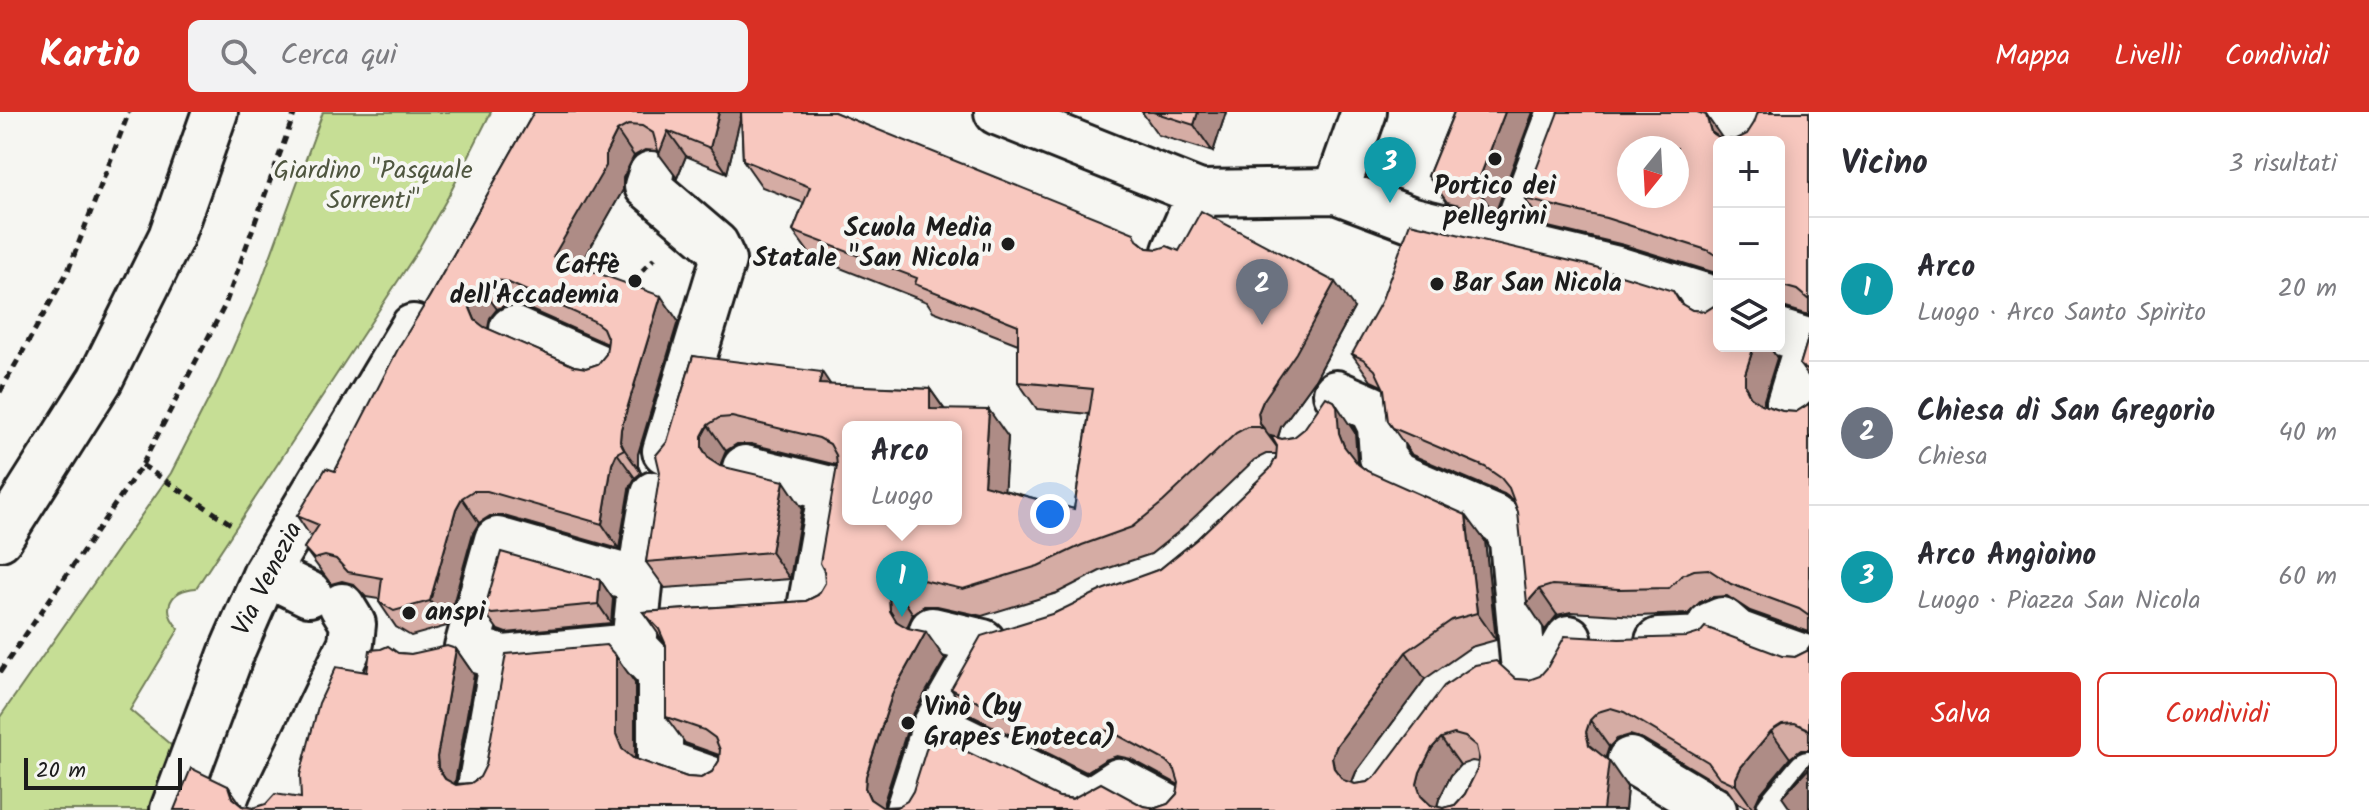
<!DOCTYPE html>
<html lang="it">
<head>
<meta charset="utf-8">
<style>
	:root { --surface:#fff; --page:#f2f2f3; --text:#2b2b33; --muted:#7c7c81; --line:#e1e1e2; --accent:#d93025 }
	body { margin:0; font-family:Kalam,sans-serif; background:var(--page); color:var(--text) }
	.controls { position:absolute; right:24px; top:24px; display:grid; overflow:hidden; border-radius:12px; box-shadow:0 4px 20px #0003 }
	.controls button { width:72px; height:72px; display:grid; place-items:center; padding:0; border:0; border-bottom:2px solid var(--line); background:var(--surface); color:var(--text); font:40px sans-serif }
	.compass { position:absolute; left:1617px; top:24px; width:72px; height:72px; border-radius:50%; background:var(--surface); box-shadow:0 4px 20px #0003; rotate:198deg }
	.scale { position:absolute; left:24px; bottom:20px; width:158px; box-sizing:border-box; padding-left:8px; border:4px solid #1c1c1c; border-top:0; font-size:22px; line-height:28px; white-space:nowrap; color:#1c1c1c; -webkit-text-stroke:6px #f6f6f2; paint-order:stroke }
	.you { position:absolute; left:1050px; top:402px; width:28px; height:28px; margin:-20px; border:6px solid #fff; border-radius:50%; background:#1a73e8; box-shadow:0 0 0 12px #1a73e833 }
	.badge { display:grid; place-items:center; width:52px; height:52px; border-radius:50%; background:var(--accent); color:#fff; font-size:26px; font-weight:700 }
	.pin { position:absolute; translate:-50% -66px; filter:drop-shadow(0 2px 4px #0008) }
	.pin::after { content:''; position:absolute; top:42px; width:28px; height:24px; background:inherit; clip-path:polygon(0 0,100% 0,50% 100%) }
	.popup { position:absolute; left:842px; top:309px; width:120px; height:104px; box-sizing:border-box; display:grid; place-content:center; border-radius:12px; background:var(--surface); filter:drop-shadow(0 2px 6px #0005); font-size:26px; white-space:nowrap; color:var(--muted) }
	.popup b { font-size:30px; color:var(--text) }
	.popup::after { content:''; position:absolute; left:50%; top:100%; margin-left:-16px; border:16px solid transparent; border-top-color:var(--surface) }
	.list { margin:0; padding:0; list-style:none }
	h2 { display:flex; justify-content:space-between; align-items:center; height:104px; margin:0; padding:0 32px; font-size:34px }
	h2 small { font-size:26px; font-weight:400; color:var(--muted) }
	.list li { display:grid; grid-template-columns:52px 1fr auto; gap:24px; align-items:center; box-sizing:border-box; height:144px; padding:0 32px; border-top:2px solid var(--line) }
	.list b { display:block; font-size:30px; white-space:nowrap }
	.list p { margin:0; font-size:26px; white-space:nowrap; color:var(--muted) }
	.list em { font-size:26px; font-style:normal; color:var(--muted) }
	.actions { display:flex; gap:16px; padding:24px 32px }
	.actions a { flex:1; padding:18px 0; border:2px solid var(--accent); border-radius:12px; text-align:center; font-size:28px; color:var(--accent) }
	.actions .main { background:var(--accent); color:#fff }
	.icon { flex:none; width:44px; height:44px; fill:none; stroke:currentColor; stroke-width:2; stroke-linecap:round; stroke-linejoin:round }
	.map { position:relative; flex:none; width:1809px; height:698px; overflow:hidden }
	header { display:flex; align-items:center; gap:48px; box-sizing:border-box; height:112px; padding:0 40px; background:var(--accent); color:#fff }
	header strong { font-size:38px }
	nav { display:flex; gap:44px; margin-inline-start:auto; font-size:28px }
	.search { width:560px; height:72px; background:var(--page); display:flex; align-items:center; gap:20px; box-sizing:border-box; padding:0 28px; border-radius:12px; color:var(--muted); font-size:30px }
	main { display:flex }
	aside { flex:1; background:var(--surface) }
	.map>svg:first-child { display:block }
	.green { fill:#c6de95; stroke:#717d58; stroke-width:2 }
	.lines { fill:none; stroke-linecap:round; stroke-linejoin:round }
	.minor-casing { stroke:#1c1c1c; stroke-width:50 }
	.major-casing { stroke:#1c1c1c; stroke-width:50 }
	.path { stroke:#1c1c1c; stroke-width:5; stroke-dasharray:8 6; stroke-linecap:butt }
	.minor { stroke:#f6f6f2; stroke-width:44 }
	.major { stroke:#f6f6f2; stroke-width:44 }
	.wall { fill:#d5aca4; stroke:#1c1c1c; stroke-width:2; fill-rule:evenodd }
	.shaded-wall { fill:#ae8c86; stroke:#1c1c1c; stroke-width:2 }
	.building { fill:#f8c8bf; stroke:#1c1c1c; stroke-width:2; fill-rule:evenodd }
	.poi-dot { fill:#1c1c1c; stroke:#f6f6f2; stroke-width:3 }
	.labels { text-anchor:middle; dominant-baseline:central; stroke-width:8; stroke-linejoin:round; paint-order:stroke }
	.park-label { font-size:26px; fill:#4f5640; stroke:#f6f6f2 }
	.poi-label { font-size:26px; font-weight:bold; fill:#1c1c1c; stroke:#f6f6f2; text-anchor:start }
	.street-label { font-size:26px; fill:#1c1c1c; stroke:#f6f6f2 }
</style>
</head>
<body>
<header>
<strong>Kartio</strong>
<div class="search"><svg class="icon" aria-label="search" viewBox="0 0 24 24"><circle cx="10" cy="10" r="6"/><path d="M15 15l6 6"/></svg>Cerca qui</div>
<nav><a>Mappa</a><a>Livelli</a><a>Condividi</a></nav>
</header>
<main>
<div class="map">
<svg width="1809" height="698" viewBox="0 0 1809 698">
	<rect width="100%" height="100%" fill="#f6f6f2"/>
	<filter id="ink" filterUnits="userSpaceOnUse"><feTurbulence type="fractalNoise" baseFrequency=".0125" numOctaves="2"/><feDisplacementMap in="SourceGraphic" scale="16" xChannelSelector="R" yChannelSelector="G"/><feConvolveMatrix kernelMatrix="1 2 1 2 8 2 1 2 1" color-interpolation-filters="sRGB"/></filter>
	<g filter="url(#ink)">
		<!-- green -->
		<path class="green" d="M323,0H491L448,85L415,143L196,476C170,478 160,497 179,517L130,598L178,639L151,698H0V605L171,361L219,267L257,181Z"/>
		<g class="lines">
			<!-- minor casing -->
			<g class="minor-casing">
				<path id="minor" d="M997,0L1200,81L1336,79L1413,108L1617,157L1718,188L1716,200L1719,201
					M1715,0L1754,14L1749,30
					M651,62L647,74L716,133L723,148L665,339
					M1336,79L1364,0
					M1510,132L1560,0
					M1175,139L1200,81
					M512,217L601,256
					M1779,220L1808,229L1788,295L1809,302
					M1336,281L1371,296L1380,314L1382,345L1396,363L1494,405L1505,413L1512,429L1523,548L1544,570L1569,526
					M745,356L831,377L811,490
					M266,461L309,482
					M640,469L497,428L467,535L503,546L634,534C639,483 643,433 654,382
					M932,518L983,530
					M1658,529L1705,527L1710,513L1722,508L1737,521L1809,547
					M634,534L660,561V649L714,668
					M935,614L1088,689L1119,669L1173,698
					M1630,648L1714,698
					M480,675L503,546
					M173,698L233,537L266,461L413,215
					M271,698L351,531L353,512L342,494
					M908,698L935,614L983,530
					M1779,698L1809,662"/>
			</g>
			<!-- major casing -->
			<g class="major-casing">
				<path id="major" d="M0,426L100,268L171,125L215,0"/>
			</g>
			<!-- path -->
			<path class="path" d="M642,159L655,146
				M0,280L68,159L129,0
				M142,353L231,412
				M0,560L142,353L225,193L295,0"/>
			<!-- minor -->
			<use href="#minor" class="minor"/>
			<!-- major -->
			<use href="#major" class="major"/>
		</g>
		<!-- wall -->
		<path class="wall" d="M534,0H834L1140,130L1147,136L1179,139L1354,196L1315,268L1281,315L1278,326L1282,327L1353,315L1355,321L1357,347L1359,353L1367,359L1485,429L1496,528L1471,535L1425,567L1356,660L1352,671L1355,672L1368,670L1516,567L1529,568L1782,544L1795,545L1807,539L1809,536V638H1801L1790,646L1760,682L1755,693V698H1751L1737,691L1727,677L1643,627L1630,623L1617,627L1609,635L1605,646L1627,675L1625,698H174L228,674L242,694L253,696L301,686L367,560L398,541L411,542L456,537L474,563L455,672L471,671L635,571V647L687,665L701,666L712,660L719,649V643L685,631L666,605V533L643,500L806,489L818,483L825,471L837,353L751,332H737L726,339L721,351V354L802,396L790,467L665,476L646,450L667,330L693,244L830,273L930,277L945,298L1008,325L1004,378L1074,397L1089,302L1037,297L1018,270V232L933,199L927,190L812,145L793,119L804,91L762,75L743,48L741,3L727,61L686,44L677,66L658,39L645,38L634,44L623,66V78L579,154L678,209L638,342V354L641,361L635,366L629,377L619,437L504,404H490L479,411L473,421L447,514L411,524L396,515L379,490V487L366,485L353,472L342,469L331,472L304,436L311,425L297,404L335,359L430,184ZM508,192L522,194L608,232L606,242L598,252L586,256L574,254L488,217L490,206L497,197ZM1266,342H1277L1276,346L1270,357L1197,427L1160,457L1055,501L951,577L970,603L1086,660L1105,648L1117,644L1131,647L1179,673L1177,682L1168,692L1156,696L1143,694L1059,685L884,695V690L911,606L945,547L908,516V513L913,502L924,494H937L982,504L1057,481L1100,459L1151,442L1182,417L1254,348ZM1472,649L1478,650L1477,658L1465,682L1455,693L1443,696L1437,695L1439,687L1451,663L1460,653Z
			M1142,0H1226L1213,40L1158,23Z
			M1454,0H1533L1495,102L1447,90L1428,64Z
			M1809,0V203L1786,196H1779V30H1719V162L1624,133L1544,114L1525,87L1706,3L1722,27L1735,28Z
			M1673,179L1683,193L1692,198L1706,199L1717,192L1719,234H1769L1777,246L1764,288V293L1782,299L1796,300L1807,293L1809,291V520L1750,499L1727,484L1713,485L1700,490L1688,502L1637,504L1571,500L1557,503L1545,518L1518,400L1514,389L1504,382L1412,343L1388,309L1384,277L1382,274L1371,269L1352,242Z
			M1809,223V265L1800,253Z
			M600,468L613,487L611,511L506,521L498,518L484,499Z"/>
		<!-- shaded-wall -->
		<path class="shaded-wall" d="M719,0H742L727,61L710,36Z
			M1198,0H1226L1213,40L1194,13Z
			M1505,0H1533L1495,102L1476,75Z
			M1706,3L1725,30L1711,20Z
			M617,19L634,44L623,66V78L571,170L553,145Z
			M668,19L686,44L677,66L659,42Z
			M1335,170L1354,196L1315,268L1281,315L1277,327L1279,338L1260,312L1258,301L1263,289Z
			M479,173L497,197L490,206L487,221L475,208L470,196L472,182Z
			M661,184L678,209L638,342V354L641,361L624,337L620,329L621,317Z
			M1754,234H1769L1777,246L1764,288V301L1750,284L1745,274V262Z
			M822,260L840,287L819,272Z
			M930,277L949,304L930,297Z
			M1334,289L1355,321L1357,347L1362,360L1344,334L1339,321Z
			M989,298L1008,325L1003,399L984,373Z
			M708,313L726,339L721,351V362L709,347L702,336V324Z
			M617,341L635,366L629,377L619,437L602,412L612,352Z
			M784,369L802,396L790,467L771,440Z
			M462,386L479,411L473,421L447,514L430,489L456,397Z
			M1466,403L1485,429L1496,528L1477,501Z
			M600,468L613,487L611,511L598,492Z
			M895,475L913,502L908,513V526L914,536L890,499L889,486Z
			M1539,477L1557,503L1545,518L1527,491Z
			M926,520L945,547L911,606L884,690V698L870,687L865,676L866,664L893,580Z
			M456,537L474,563L455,671L456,683L438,656L437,645Z
			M1406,540L1425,567L1356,660L1351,672L1353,683L1334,656L1332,645L1337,633Z
			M616,544L635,571V649L622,637L616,622Z
			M1590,608L1609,635L1605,647L1609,649L1627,675L1625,698H1603L1586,620Z
			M1771,619L1790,646L1760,682L1755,693V698H1754L1736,673V666L1741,655Z
			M1441,626L1460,653L1451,663L1439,687L1436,698L1421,684L1417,672L1420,660L1432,636Z
			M1809,656V698H1791L1782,685Z
			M228,674L245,698L232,686Z"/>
		<!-- building -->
		<path class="building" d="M534,0H719L710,36L668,19L659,42L653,21L642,14L628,13L617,19L606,41V54L553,145L661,184L621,317L620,329L624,337L617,341L612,352L602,412L487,379H473L462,386L456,397L430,489L394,499L379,490L382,466L348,460L336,447L325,444L314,447L304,436L319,413L297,404L326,356L335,359L400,233L430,184ZM491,168L505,169L594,209L603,216L608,228L606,242L598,252L586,256L574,254L484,215L475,208L470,196L472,182L479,173Z
			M741,0H834L1134,121L1137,128L1147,136L1158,137L1167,134L1179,139L1201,99L1335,170L1296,241L1263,289L1258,301L1260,312L1266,319L1259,315H1247L1236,321L1163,390L1132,415L1082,433L1038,454L963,477L918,467L905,468L895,475L889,486L890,499L896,509L908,516L926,520L893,580L866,664L865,676L870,687L882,695L895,696L907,689L913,679L931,622L1059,685L1072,687L1101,671L1143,694L1156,696L1168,692L1177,682L1179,671L1175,658L1166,649L1112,620L1099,617L1087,621L1068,634L951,577L981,524L1055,501L1102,478L1160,457L1197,427L1270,357L1276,346L1277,334L1271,324L1282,327L1294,325L1304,317L1326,285L1334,289L1337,294L1339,321L1344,334L1358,352L1367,359L1466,403L1477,501L1452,508L1406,540L1337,633L1332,645L1334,656L1343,668L1355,672L1368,670L1377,663L1444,574L1475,553L1496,549L1516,567L1529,568L1540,564L1547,556L1565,524L1619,527L1687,525L1700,521L1705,515L1782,544L1795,545L1807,539L1809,536V620L1806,616L1795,611L1782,612L1771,619L1741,655L1736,666V673L1719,665L1708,650L1624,600L1611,596L1598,600L1590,608L1586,620L1589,633L1609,649L1603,698H174L191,656L228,674L232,686L242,694L253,696L266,692L275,682L301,686L300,663L319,591L336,555L367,560L370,538L381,537L388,534L398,541L411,542L447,534L456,537L437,645L438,656L445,667L456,673L471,671L480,665L486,653L506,542L606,533L616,544V622L622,637L633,646L687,665L701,666L712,660L719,649L720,638L715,626L704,618L666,605V533L659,517L643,500L806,489L818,483L825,471L824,459L820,451L837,354L836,343L830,332L819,326L732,305L719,306L708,313L702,324V336L709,347L720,354L784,369L771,440L646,450L660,360L656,343L667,330L693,244L822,260L819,272L930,277V297L989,298L984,373L1074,397L1093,277L1018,270V213L915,172L917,166L793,119L810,75L743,48ZM848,315H956V407H848ZM1454,622L1465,625L1476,634L1479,647L1477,658L1465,682L1455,693L1443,696L1430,693L1421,684L1417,672L1420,660L1432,636L1441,626Z
			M1153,0H1198L1194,13Z
			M1454,0H1505L1476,75L1428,64Z
			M1558,0H1697L1706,3L1711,20L1722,27L1735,28L1747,22L1754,11L1758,0H1809V188L1797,178L1779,173V30H1719V147L1717,144L1707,138L1606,106L1525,87ZM1629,36H1677V84H1629Z
			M1410,111L1592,154L1673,179L1680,191L1692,198L1706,199L1717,192L1719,190V234H1754L1745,262V274L1750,284L1761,292L1782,299L1796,300L1807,293L1809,291V504L1799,497L1731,472L1708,457L1694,458L1682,463L1669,476L1619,477L1552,473L1539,477L1527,491L1518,400L1509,376L1501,366L1485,355L1393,316L1388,309L1384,277L1375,258L1363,247L1352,242L1381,190Z
			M1809,223V259L1800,253Z
			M501,440L600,468L598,492L492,502L484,499Z
			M1809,652V656L1782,685Z"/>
	</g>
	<!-- markers -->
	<g class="poi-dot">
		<circle cx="1495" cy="47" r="8"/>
		<circle cx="1008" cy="132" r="8"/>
		<circle cx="635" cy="169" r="8"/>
		<circle cx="1437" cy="172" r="8"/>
		<circle cx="409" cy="501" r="8"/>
		<circle cx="908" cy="611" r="8"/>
	</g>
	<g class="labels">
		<!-- park labels -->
		<g class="park-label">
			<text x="373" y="59">Giardino "Pasquale<tspan x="373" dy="30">Sorrenti"</tspan></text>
		</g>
		<!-- poi labels -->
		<g class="poi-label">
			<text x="1495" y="75" text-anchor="middle">Portico dei<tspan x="1495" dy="30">pellegrini</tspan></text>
			<text x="992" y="117" text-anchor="end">Scuola Media<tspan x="992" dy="30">Statale "San Nicola"</tspan></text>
			<text x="619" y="154" text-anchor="end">Caffè<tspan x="619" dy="30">dell'Accademia</tspan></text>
			<text x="1453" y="172">Bar San Nicola</text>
			<text x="425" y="501">anspi</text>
			<text x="924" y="596">Vinò (by<tspan x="924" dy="30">Grapes Enoteca)</tspan></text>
		</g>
		<!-- street labels -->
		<g class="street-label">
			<text transform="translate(268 467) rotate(-63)">Via Venezia</text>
		</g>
	</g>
</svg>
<div class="controls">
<button>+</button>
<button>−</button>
<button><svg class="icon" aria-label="layers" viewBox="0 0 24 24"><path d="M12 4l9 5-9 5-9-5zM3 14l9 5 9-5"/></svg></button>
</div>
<svg class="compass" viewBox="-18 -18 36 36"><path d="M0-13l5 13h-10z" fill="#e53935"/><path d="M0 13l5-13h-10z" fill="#7c7c81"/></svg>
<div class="scale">20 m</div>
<div class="you"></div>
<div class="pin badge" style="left:902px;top:505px;background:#0f9aa8">1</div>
<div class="popup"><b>Arco</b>Luogo</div>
<div class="pin badge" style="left:1262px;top:213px;background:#6b7280">2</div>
<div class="pin badge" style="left:1390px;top:91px;background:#0f9aa8">3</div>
</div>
<aside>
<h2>Vicino<small>3 risultati</small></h2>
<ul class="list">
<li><span class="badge" style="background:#0f9aa8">1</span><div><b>Arco</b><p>Luogo · Arco Santo Spirito</p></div><em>20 m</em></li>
<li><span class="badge" style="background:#6b7280">2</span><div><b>Chiesa di San Gregorio</b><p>Chiesa</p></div><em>40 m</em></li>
<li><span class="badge" style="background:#0f9aa8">3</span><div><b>Arco Angioino</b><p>Luogo · Piazza San Nicola</p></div><em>60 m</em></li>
</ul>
<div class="actions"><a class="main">Salva</a><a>Condividi</a></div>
</aside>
</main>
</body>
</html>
